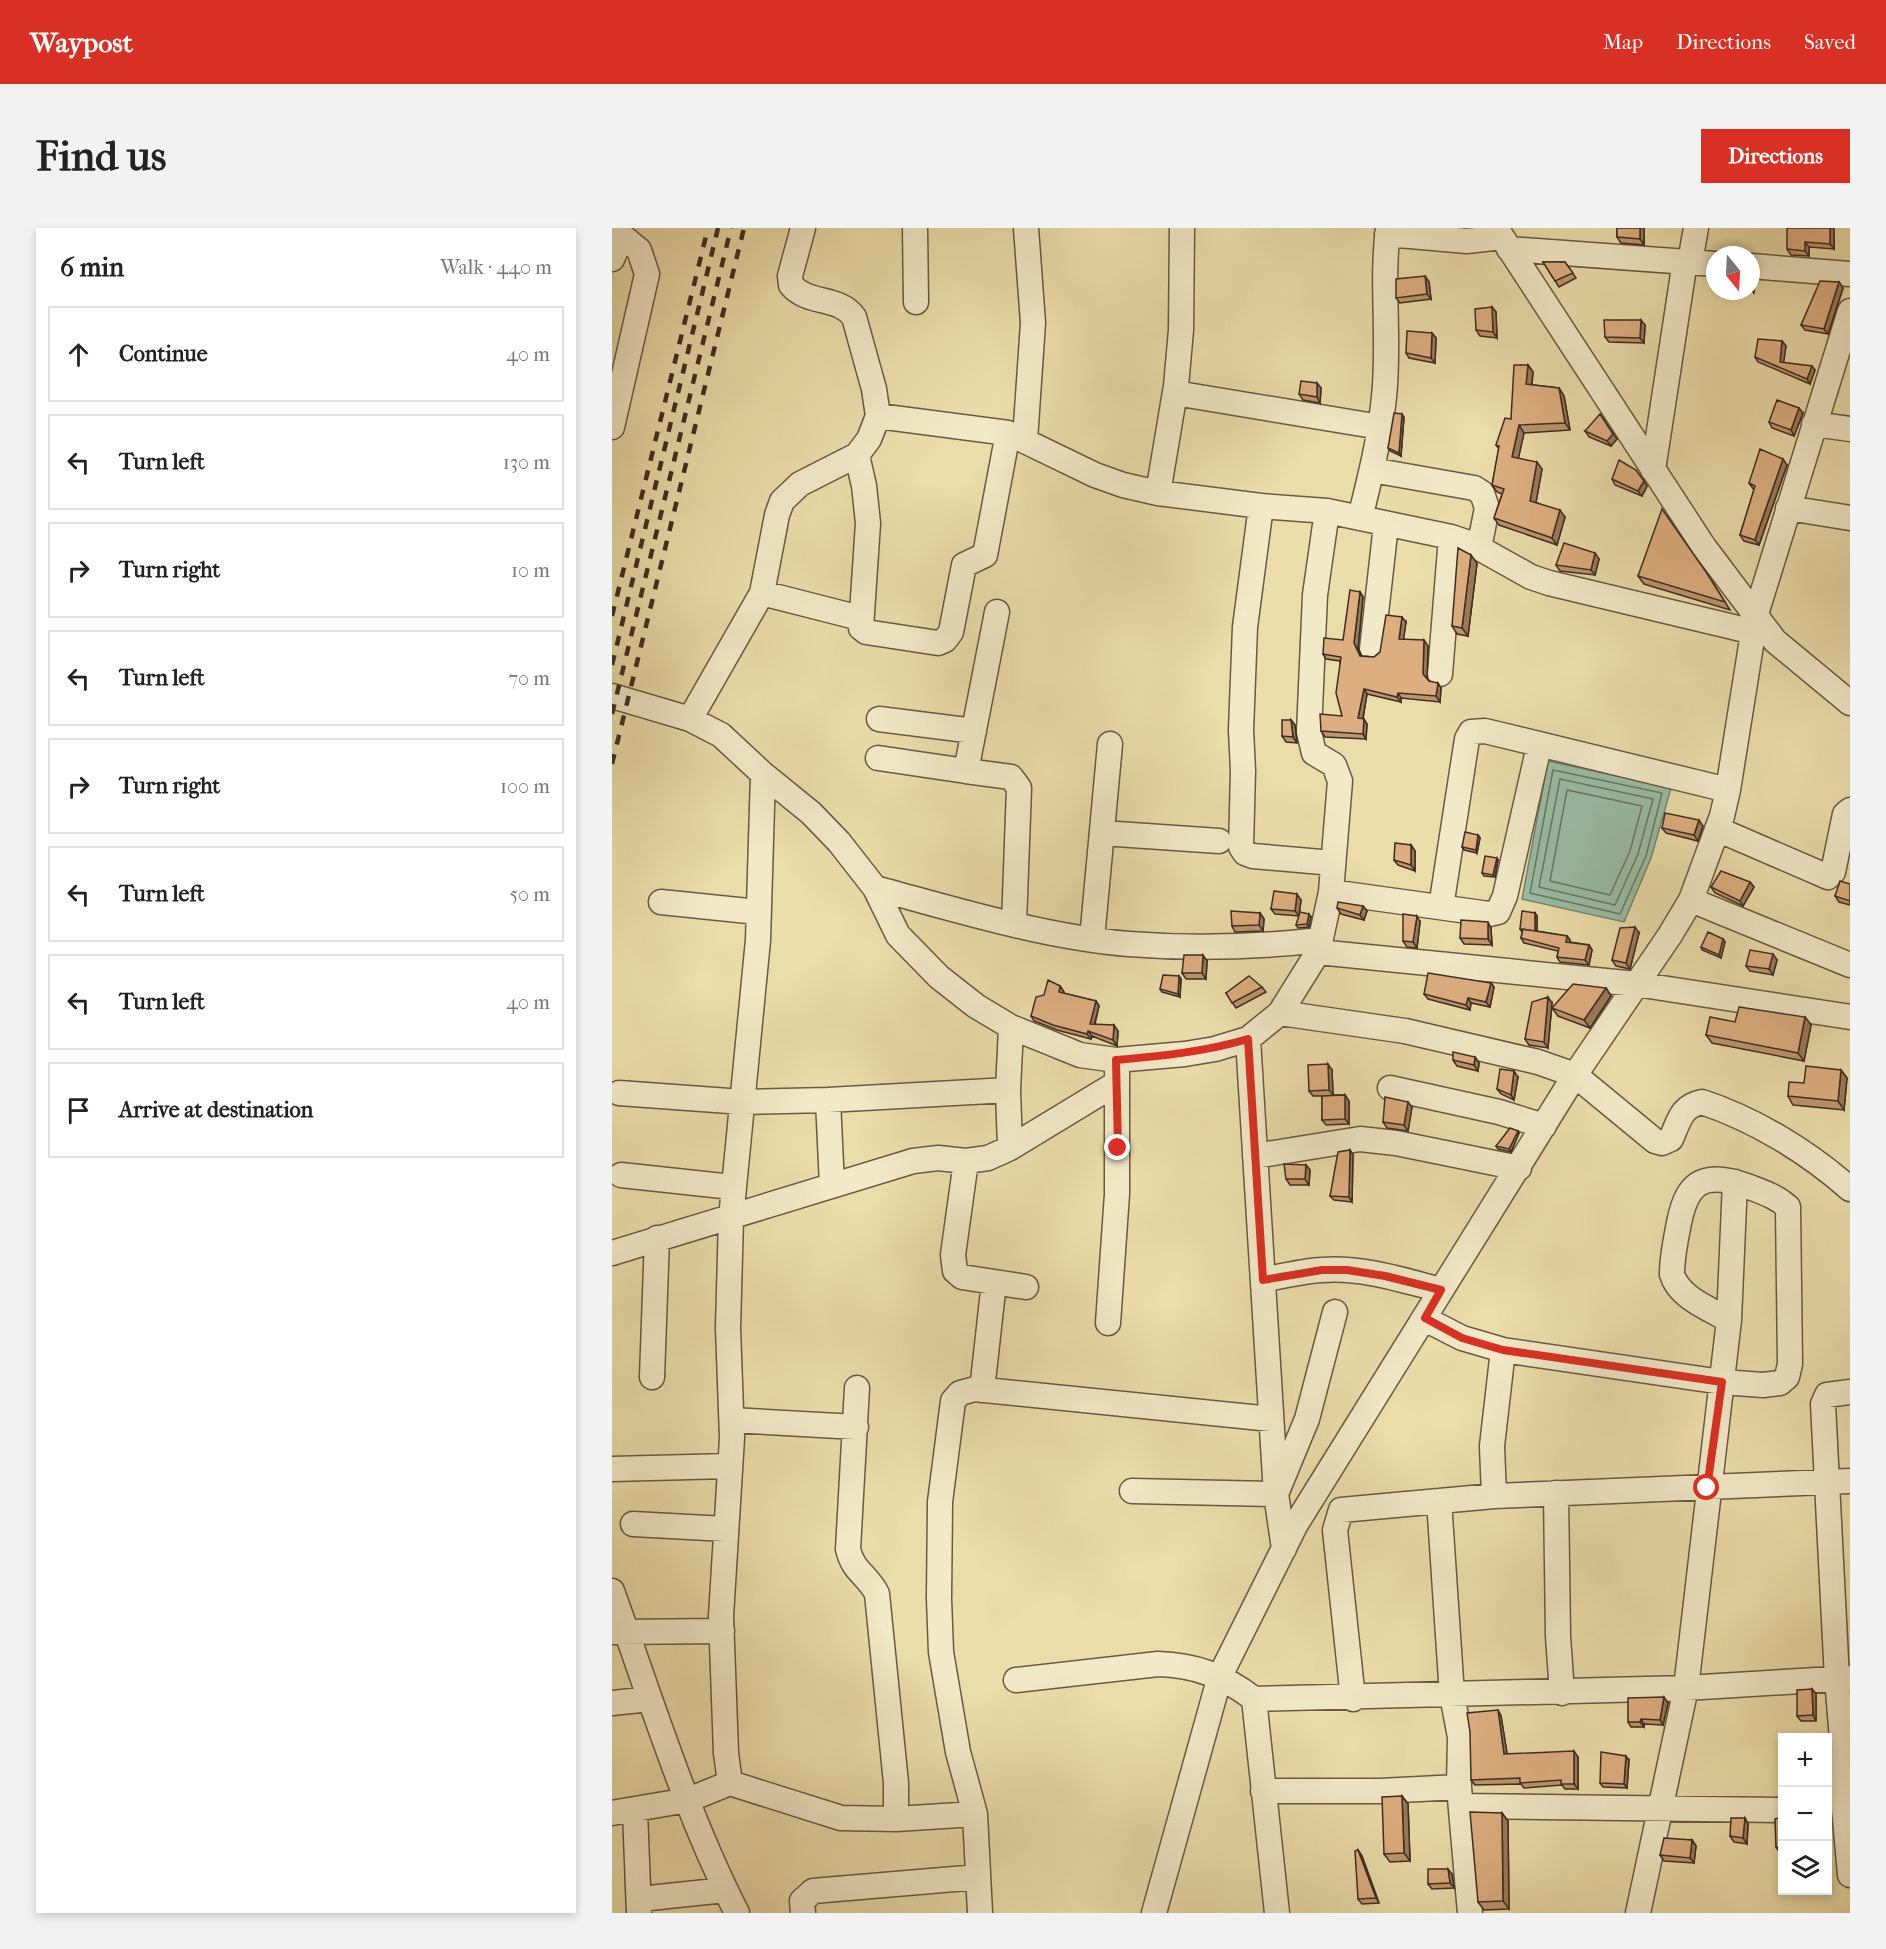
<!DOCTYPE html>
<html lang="en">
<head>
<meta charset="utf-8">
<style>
	:root { --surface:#fff; --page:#f2f2f2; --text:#222; --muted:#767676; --line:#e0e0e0; --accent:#d93025 }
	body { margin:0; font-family:"IM FELL French Canon",serif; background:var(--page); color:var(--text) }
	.controls { position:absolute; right:18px; bottom:18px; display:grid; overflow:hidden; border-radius:0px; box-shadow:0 3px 9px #0003 }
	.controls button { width:54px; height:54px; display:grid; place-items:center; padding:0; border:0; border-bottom:2px solid var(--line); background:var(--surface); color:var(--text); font:30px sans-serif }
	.compass { position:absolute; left:1094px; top:18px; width:54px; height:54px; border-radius:50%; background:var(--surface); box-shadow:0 3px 9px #0003; rotate:162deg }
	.stop { position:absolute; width:18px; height:18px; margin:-14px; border:4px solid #d93025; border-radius:50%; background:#fff }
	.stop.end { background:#d93025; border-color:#fff; box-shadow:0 2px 6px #0008 }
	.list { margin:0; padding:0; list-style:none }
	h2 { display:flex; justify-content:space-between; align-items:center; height:78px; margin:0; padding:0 24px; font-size:26px }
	h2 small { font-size:20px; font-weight:400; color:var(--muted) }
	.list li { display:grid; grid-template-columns:39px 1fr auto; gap:18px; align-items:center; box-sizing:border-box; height:96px; margin:0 12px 12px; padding:0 12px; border:2px solid var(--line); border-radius:0px }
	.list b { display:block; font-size:22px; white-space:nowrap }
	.list em { font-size:20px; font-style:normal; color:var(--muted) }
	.icon { flex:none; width:33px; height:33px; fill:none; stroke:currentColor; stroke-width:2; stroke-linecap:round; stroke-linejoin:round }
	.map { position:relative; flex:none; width:1238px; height:1685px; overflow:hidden; border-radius:0px }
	header { display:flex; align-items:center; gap:36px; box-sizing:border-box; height:84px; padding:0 30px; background:var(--accent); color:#fff }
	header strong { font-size:28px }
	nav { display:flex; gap:33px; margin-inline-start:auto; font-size:21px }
	.intro { display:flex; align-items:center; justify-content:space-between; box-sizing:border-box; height:144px; padding:0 36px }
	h1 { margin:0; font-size:42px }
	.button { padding:15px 27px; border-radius:0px; background:var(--accent); color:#fff; font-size:21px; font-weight:700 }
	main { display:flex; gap:36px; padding:0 36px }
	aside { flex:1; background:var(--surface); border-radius:0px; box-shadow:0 3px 9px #0003 }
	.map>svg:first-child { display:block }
	.water { fill:#99bda5; stroke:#758371; stroke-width:1.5 }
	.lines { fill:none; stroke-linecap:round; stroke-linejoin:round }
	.shore { stroke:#6c7564; stroke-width:1.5 }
	.minor-casing { stroke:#695945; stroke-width:27 }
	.minor { stroke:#f2e9c8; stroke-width:24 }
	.rail { stroke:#3e2d23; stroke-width:4.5; stroke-dasharray:10 10; stroke-linecap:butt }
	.wall { fill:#be966e; stroke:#3e2d23; stroke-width:1.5 }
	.shaded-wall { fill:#9b7a5a; stroke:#3e2d23; stroke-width:1.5 }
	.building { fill:#ddae80; stroke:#3e2d23; stroke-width:1.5 }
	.route { stroke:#d93025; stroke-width:8 }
</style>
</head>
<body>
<header>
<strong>Waypost</strong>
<nav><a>Map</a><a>Directions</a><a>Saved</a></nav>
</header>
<div class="intro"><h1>Find us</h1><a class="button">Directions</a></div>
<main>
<aside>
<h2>6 min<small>Walk · 440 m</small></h2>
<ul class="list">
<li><svg class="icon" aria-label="ahead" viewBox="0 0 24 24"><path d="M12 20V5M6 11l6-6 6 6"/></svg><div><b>Continue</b></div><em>40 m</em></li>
<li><svg class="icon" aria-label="left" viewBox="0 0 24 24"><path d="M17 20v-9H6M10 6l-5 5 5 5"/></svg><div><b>Turn left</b></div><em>130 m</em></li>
<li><svg class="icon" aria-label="right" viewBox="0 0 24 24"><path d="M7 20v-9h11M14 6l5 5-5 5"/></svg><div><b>Turn right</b></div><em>10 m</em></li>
<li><svg class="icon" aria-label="left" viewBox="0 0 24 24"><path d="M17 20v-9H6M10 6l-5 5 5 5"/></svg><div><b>Turn left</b></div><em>70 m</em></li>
<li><svg class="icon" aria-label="right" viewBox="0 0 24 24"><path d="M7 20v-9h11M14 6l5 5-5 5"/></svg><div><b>Turn right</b></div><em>100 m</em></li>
<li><svg class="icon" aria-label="left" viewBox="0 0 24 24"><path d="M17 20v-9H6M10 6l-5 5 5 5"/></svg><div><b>Turn left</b></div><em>50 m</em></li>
<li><svg class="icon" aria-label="left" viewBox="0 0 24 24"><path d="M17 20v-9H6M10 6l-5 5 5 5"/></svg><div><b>Turn left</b></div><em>40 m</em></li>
<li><svg class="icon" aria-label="arrive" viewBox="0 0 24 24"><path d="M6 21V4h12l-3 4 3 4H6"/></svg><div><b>Arrive at destination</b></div></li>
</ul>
</aside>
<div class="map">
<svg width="1238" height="1685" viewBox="0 0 1238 1685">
	<rect width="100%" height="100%" fill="#ebddaa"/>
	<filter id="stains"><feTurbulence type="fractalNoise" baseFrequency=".00333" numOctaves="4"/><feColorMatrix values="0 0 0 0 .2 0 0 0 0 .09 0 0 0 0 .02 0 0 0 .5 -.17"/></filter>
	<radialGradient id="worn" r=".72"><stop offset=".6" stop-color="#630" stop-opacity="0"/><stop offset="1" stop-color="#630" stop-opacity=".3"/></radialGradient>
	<!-- water -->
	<path class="water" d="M936,533L1059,560L1039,630L1012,694L910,671Z"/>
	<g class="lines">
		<!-- shore -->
		<path class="shore" d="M941,542L1050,565L1034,628L1008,686L918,665Z
			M948,551L1041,571L1026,626L1003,677L927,659Z
			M955,562L1030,578L1018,623L998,667L938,653Z"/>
		<!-- minor casing -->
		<g class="minor-casing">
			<path id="minor" d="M0,0L27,22L35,46L0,199
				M303,0L304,74
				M884,0L1092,319L1163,413L1238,475
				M775,6L855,13L890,9
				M897,21L1103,36
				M0,31L10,8
				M1078,34L1084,0
				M1139,38L1238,46
				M563,165L768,199
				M266,188L396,205L483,247L511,257L546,265L649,278L715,283L839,309L860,316L919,349L937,355L1142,404
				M1202,196L1238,201
				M413,212L421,95L414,0
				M245,227L252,258L256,295L249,400L254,404L326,415L333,412L339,404L352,337L373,327L396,205
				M760,242L862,260L870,265L875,280L867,320
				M1041,242L1073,33
				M546,265L564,158L569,102L570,0
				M649,278L633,399L629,502L631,543L629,619L633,625L641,628L721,635
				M1176,280L1238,290
				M748,290C758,250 768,210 772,169C778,113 769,56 776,0
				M150,365L248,390
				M385,384L354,543L399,549L407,560L402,696
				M760,421L774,297
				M828,446L839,309
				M0,468L78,491L109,507L151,546L199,585L227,614L263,660L286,707L327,749L364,778L399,799L468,827L504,832L573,826L603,821L636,811L668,785L706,724L1024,756L1238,789
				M78,491L150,365L165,287L170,273L188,256L245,227L257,211L266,188L262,161L242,89C227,68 196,77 179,57L178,48L191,0
				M267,491L362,503
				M266,530L354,543
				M1105,601L1216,649L1221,644L1233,586L1238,582
				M490,605L607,613
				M263,660C346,682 431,709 517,716C581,721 646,719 709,712
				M719,664L877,686L886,684L893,668L927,518
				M1079,672L1238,737
				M49,674L146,684
				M829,679L855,511L859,504L873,503L1116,562
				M480,711L498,516
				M706,724L719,664L728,553L722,537L702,525L697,504L703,367L715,283
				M668,785L793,803L926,834L963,847L1043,913L1050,915L1059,911C1067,893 1069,878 1090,874C1144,892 1196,924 1238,961
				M636,811L664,1266L672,1321
				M778,860L887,884L932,898
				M7,865L131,874L216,872L396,862
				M216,872L220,958
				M398,920L396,862L399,799
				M643,928L748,911L784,915L907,940
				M354,933L341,1027L343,1043L350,1049L414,1059
				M9,947L120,959
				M0,1025L301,933L326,930L354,933L376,930L398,920L505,855
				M651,1052C670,1048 691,1043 710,1042C751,1039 790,1052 829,1062
				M813,1091L850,1110L891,1122L1110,1154L1151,1157L1168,1155L1175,1149L1178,1136L1176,979C1164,968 1150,964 1135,958C1089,942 1074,955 1066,1000C1063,1015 1060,1030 1060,1046C1066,1069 1098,1081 1117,1092
				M496,1095L505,966V843
				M40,1149L45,1010
				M245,1160L236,1321C241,1344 256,1347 265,1366L284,1555V1591
				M370,1162L382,1054
				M1238,1164L1215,1167L1211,1176L1225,1451L1231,1523L1232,1581L1238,1647
				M120,1192L244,1199
				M0,1241L117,1238
				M520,1263L664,1266L695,1191L723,1084
				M944,1265L946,1408L950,1465
				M882,1268L880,1218L891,1122
				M827,1273L840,1467L848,1509L847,1559L858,1685
				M21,1296L114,1301
				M0,1363C39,1471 73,1583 125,1685
				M1,1404L110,1403
				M404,1452L546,1436C584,1437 612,1448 642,1471L1074,1460L1238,1450
				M642,1471L665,1685
				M741,1471L723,1302L729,1282L882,1268L1238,1253
				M0,1475L38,1471
				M118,1555L229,1590L284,1591L363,1586
				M651,1563H768L847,1559
				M850,1578L1170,1582
				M23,1583L27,1685
				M0,1585L76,1572L118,1555L114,1525L109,1388L120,1210L116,1100L119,990L146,712L151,546
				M28,1671L113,1662
				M191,1685L190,1673L201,1663L366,1649
				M368,1685L363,1586L346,1524L329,1424L327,1371L328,1274L341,1173L348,1165L363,1161L659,1191
				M542,1685L608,1448L684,1296L963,847L1058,707L1079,672L1110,588L1116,562L1144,386L1238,83
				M1026,1685L1074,1460L1117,1092L1123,954"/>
		</g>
		<!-- minor -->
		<use href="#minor" class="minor"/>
		<!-- rail -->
		<path class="rail" d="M0,388L96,0
			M0,437L106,0
			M0,486L119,0
			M0,536L132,0"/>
	</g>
	<!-- wall -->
	<path class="wall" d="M1005,0H1032V17L1009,15L1005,9Z
		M1222,0V21L1197,19V28L1179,27L1175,21Z
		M931,34H953L964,50L947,59Z
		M813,48L817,54L819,71L788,75L784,70Z
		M1227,54L1231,60L1216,106L1193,102L1189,97Z
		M880,79L884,84L885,110L868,108L864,102Z
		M1033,97L1032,115L997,114L993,109Z
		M820,105L824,110L823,135L797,130L794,125Z
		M1170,113L1174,118L1171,135L1203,142L1198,156L1146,134L1143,129Z
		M916,137L921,144L920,157L947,160L952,168L958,202L912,205L906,231L930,241L924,274L953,289L945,317L887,297L882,290L890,266L885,264L880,257L887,221L884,217L899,191Z
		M705,155L709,160L708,175L691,172L687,166Z
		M1191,185L1182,208L1160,200L1157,194Z
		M792,189L789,228L778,223L776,220Z
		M973,203L1005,211L999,218L977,209Z
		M1175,237L1147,317L1132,313L1128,307L1142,262L1137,255Z
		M1024,242L1035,258L1030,268L1003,257L1000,251Z
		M987,331L983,347L948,343L944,337Z
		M865,335L856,408L845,406L840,398Z
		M1026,348L1100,353L1118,382L1032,356Z
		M748,364L751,369L746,420L750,428L762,429L768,424L794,394L791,411L816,418L815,451L817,453L829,460L828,474L789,470V474L755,466L751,491L755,496L754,511L713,509L709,503L730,488L728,433L714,431L711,426L731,412Z
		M679,492L683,497L685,515L674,514L670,508Z
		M1091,598L1086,613L1054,605L1050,600Z
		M866,607L868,610L865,625L852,622L850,619Z
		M799,617L803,623V643L786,637L782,632Z
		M886,632L883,649L872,648L870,645Z
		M1138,654L1142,659L1131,678L1103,665L1099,659Z
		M1238,656V677L1227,674L1223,668Z
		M689,672L687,688L663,686L659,681Z
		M751,678L755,683L752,692L729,686L725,680Z
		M648,685L652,691L651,703L623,704L620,698Z
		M923,685L925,688V703L955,708L958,712V714L977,717L980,722L977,737L948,734L945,729L946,723L912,715L909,710L910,704L908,701Z
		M699,689L697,699L686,700L684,697Z
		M808,694L805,720L795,719L791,713Z
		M879,700L880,717L852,716L848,710Z
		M1027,705L1018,741L1004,738L1000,732Z
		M1111,711L1113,714L1109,730L1090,722L1089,719Z
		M1165,732L1161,747L1138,743L1134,738Z
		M595,733L594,751H574L570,745Z
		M567,748L569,751L568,769L550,764L548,761Z
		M879,755L882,759L878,779L859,775L858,782L816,771L812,766Z
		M448,758L452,764L451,765L484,773L487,778L483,796L506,803L505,818L480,808L479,811L445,802L422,793L419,788L432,767Z
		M650,759L654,764L624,780L614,765Z
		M994,760L999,768L978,800L946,788L940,780Z
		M940,775L936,820L917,817L913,811Z
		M1193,789L1199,797L1192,833L1100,815L1094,807Z
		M863,829L867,835L866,843L845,838L841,832Z
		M720,842L721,867H733L737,873V896L714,897L710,892V868H701L697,863Z
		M1229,842L1235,850L1232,882L1181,877L1176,868Z
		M906,849L902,872L889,866L885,861Z
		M800,879L796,903L775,900L771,894Z
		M906,903L907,905L899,924L886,921L884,918Z
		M738,922L741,927L740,974L722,972L718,968Z
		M694,937L698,942L697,957H678L674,951Z
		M1200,1461L1204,1466V1493H1189L1185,1488Z
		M1056,1475L1051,1497L1032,1496V1499H1019L1016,1494Z
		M886,1482L889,1488L895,1526L966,1529V1561H953L950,1557L912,1560L909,1556L863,1557L859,1552Z
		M1017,1532L1015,1560L991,1559L988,1555Z
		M790,1568L796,1576L798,1633L778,1634L772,1626Z
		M890,1585L896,1593L897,1681L872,1682L866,1674Z
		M1170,1589V1625H1168L1164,1619Z
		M1133,1590L1136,1596L1135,1616L1122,1614L1118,1608Z
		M1080,1612L1084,1618L1082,1635L1052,1633L1048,1627Z
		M746,1622L750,1628L767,1675L750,1676L746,1671Z
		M840,1646L842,1660L820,1661L816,1656Z"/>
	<!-- shaded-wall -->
	<path class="shaded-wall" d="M1028,0H1032V17L1028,11Z
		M1218,0H1222V21L1218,16Z
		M1193,14L1197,19V28L1193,23Z
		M813,48L817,54L819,71L815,66Z
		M1141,50L1143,53L1142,65L1140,63Z
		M1227,54L1231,60L1216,106L1212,101Z
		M880,79L884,84L885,110L881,104Z
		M1029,92L1033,97L1032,115L1028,110Z
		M820,105L824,110L823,135L819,130Z
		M1170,113L1174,118L1171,139L1168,134Z
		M916,137L921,144L919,163L914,156Z
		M1200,138L1203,142L1198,156L1195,151Z
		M705,155L709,160L708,175L705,169Z
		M947,160L952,168L958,202L953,195Z
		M1187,180L1191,185L1182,208L1179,202Z
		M790,186L792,189L789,228L787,225Z
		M988,186L1005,211L999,218L995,213Z
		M907,197L912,205L905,237L900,229Z
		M1171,231L1175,237L1147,317L1143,312Z
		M925,234L930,241L923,280L918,273Z
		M1032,253L1035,258L1030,268L1026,263Z
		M948,282L953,289L945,317L940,310Z
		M983,325L987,331L983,347L979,342Z
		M859,327L865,335L856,408L850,400Z
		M748,364L751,369L746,420L752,433L742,415Z
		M790,389L794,394L791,416L787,411Z
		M812,412L816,418L815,452L811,446Z
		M826,455L829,460L828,474L824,468Z
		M752,461L755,466L750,495L746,490Z
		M786,465L789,470V474L785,469Z
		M752,491L755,496L754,511L751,506Z
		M679,492L683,497L685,515L681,509Z
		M1087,592L1091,598L1086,613L1082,607Z
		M866,607L868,610L865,625L864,622Z
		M799,617L803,623V643L799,637Z
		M885,630L886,632L883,649L881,647Z
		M1138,654L1142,659L1131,678L1128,673Z
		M685,666L689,672L687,688L683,683Z
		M751,678L755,683L752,692L748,687Z
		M648,685L652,691L651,703L647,697Z
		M923,685L925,688V705L923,703Z
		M697,686L699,689L697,699L695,696Z
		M805,688L808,694L805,720L801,714Z
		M876,694L879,700L880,717L876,711Z
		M1023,699L1027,705L1018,741L1014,735Z
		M955,708L958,712L957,718L954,714Z
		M1111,711L1113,714L1109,730L1107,727Z
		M977,717L980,722L977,737L973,732Z
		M1161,726L1165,732L1161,747L1157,741Z
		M591,727L595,733L594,751L590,745Z
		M567,748L569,751L568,769L566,766Z
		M879,755L882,759L878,779L874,774Z
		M448,758L452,764L450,769L447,764Z
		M994,760L999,768L978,800L972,792Z
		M936,769L940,775L936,820L932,814Z
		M856,770L859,775L858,782L854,777Z
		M484,773L487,778L481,801L478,796Z
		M1193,789L1199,797L1192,833L1186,825Z
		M502,797L506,803L505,818L501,812Z
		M476,803L480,808L479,811L475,806Z
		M863,829L867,835L866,843L862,837Z
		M716,836L720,842L721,867L717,862Z
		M1229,842L1235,850L1232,882L1226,873Z
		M902,843L906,849L902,872L899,867Z
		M733,867L737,873V896L733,891Z
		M796,874L800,879L796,903L792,897Z
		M906,903L907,905L899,924L897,921Z
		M738,922L741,927L740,974L737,969Z
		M694,937L698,942L697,957L693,951Z
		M1200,1461L1204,1466V1493L1201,1487Z
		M1052,1469L1056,1475L1051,1497L1048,1492Z
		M886,1482L889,1488L896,1531L892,1526Z
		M1029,1491L1032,1496V1499L1028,1494Z
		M962,1523L966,1529V1561L962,1556Z
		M1014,1528L1017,1532L1015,1560L1012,1556Z
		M790,1568L796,1576L798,1633L792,1625Z
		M890,1585L896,1593L897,1681L891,1673Z
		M1133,1590L1136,1596L1135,1616L1131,1610Z
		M1080,1612L1084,1618L1082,1635L1078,1630Z
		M746,1622L750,1628L767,1675L764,1670Z
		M836,1641L840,1646L842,1660L838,1655Z"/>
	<!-- building -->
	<path class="building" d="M1005,0H1028V11L1005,9Z
		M1175,0H1218V16L1193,14V23L1175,21Z
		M931,34H953L961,45L943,53Z
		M813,48L815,66L784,70V51Z
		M1139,49L1141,50L1140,63L1139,62Z
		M1208,53L1227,54L1212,101L1189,97Z
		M880,79L881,104L864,102L863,81Z
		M992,92H1029L1028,110L993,109Z
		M795,103L820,105L819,130L794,125Z
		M1146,111L1170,113L1168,134L1200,138L1195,151L1143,129Z
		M902,137H916L914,156L947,160L953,195L907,197L900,229L925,234L918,273L948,282L940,310L882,290L892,261L880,257L887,218L884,217L893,190L899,191Z
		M689,153L705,155V169L687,166Z
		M1165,172L1187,180L1179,202L1157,194Z
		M782,185L790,186L787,225L776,220Z
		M988,186L1001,206L995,213L973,203Z
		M1148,221L1171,231L1143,312L1128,307L1143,258L1137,255Z
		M1007,232L1024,242L1032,253L1026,263L1000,251Z
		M1050,281L1094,344L1113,374L1026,348Z
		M952,315L983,325L979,342L944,337Z
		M846,320L859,327L850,400L840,398Z
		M738,362L748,364L742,415L748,428L762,429L768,424L774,387L790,389L787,411L812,412L811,446L817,453L826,455L824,468L786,465L785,469L752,461L746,490L752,491L751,506L709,503L708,486L730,488L724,465L729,429L711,426L712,410L731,412Z
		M670,492H679L681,509L670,508Z
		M1053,585L1087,592L1082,607L1050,600Z
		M853,604L866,607L864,622L850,619Z
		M783,615L799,617V637L782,632Z
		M873,628L885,630L881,647L870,645Z
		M1109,643L1138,654L1128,673L1099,659Z
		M1228,653L1238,656V673L1223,668Z
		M662,663L685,666L683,683L659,681Z
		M726,674L751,678L748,687L725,680Z
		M619,683L648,685L647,697L620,698Z
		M910,683L923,685V703L908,701Z
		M688,684L697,686L695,696L684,697Z
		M791,686L805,688L801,714L791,713Z
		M849,692L876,694V711L848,710Z
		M1023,699L1014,735L1000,732L1008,700Z
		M911,701L955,708L954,714L977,717L973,732L945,729L947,720L909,710Z
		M1096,704L1111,711L1107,727L1089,719Z
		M1138,722L1161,726L1157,741L1134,738Z
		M572,727H591L590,745H570Z
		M816,745L879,755L874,774L856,770L854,777L812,766Z
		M551,747L567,748L566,766L548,761Z
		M637,748L650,759L620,775L614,765Z
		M436,752L448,758L447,764L484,773L478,796L502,797L501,812L476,803L475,806L441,797L419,788L424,769L432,767Z
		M961,756L994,760L972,792L940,780Z
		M936,769L932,814L913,811L920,774Z
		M1127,779L1193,789L1186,825L1094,807L1098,789L1123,794Z
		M841,824L863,829L862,837L841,832Z
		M716,836L717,862L697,863L696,837Z
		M1194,838L1229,842L1226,873L1176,868L1177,854L1192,855Z
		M888,841L902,843L899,867L885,861Z
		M733,867V891L710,892V868Z
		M773,869L796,874L792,897L771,894Z
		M898,900L906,903L897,921L884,918Z
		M738,922L737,969L718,968L726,924Z
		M672,936L694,937L693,951H674Z
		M1200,1461L1201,1487L1185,1488V1462Z
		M1052,1469L1048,1492L1029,1491L1028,1494H1016V1470Z
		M886,1482L892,1526L962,1523V1556H949V1552L908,1555V1550L859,1552L858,1504L855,1485Z
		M989,1524L1014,1528L1012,1556L988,1555Z
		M790,1568L792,1625L772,1626L770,1569Z
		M858,1584L890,1585L891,1673L866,1674Z
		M1170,1589V1620L1164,1619L1163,1591Z
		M1119,1590H1133L1131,1610L1118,1608Z
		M1052,1610L1080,1612L1078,1630L1048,1627Z
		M746,1622L764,1670L746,1671L743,1623Z
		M816,1641H836L838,1655L816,1656Z"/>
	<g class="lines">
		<!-- route -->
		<path class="route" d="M506,920L504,832C549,828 592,824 636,811L651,1052L710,1042H735L773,1048L829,1062L813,1090L850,1110L891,1122L1110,1154L1095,1260"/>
	</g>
	<rect width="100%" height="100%" filter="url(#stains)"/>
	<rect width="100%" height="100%" fill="url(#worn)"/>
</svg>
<div class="controls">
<button>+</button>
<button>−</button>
<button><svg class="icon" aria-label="layers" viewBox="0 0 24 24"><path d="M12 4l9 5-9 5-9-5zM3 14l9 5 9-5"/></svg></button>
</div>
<svg class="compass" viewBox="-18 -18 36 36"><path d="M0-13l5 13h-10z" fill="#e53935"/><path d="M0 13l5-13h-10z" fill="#767676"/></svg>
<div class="stop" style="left:1095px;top:1260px"></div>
<div class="stop end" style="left:506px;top:920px"></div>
</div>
</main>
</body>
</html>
